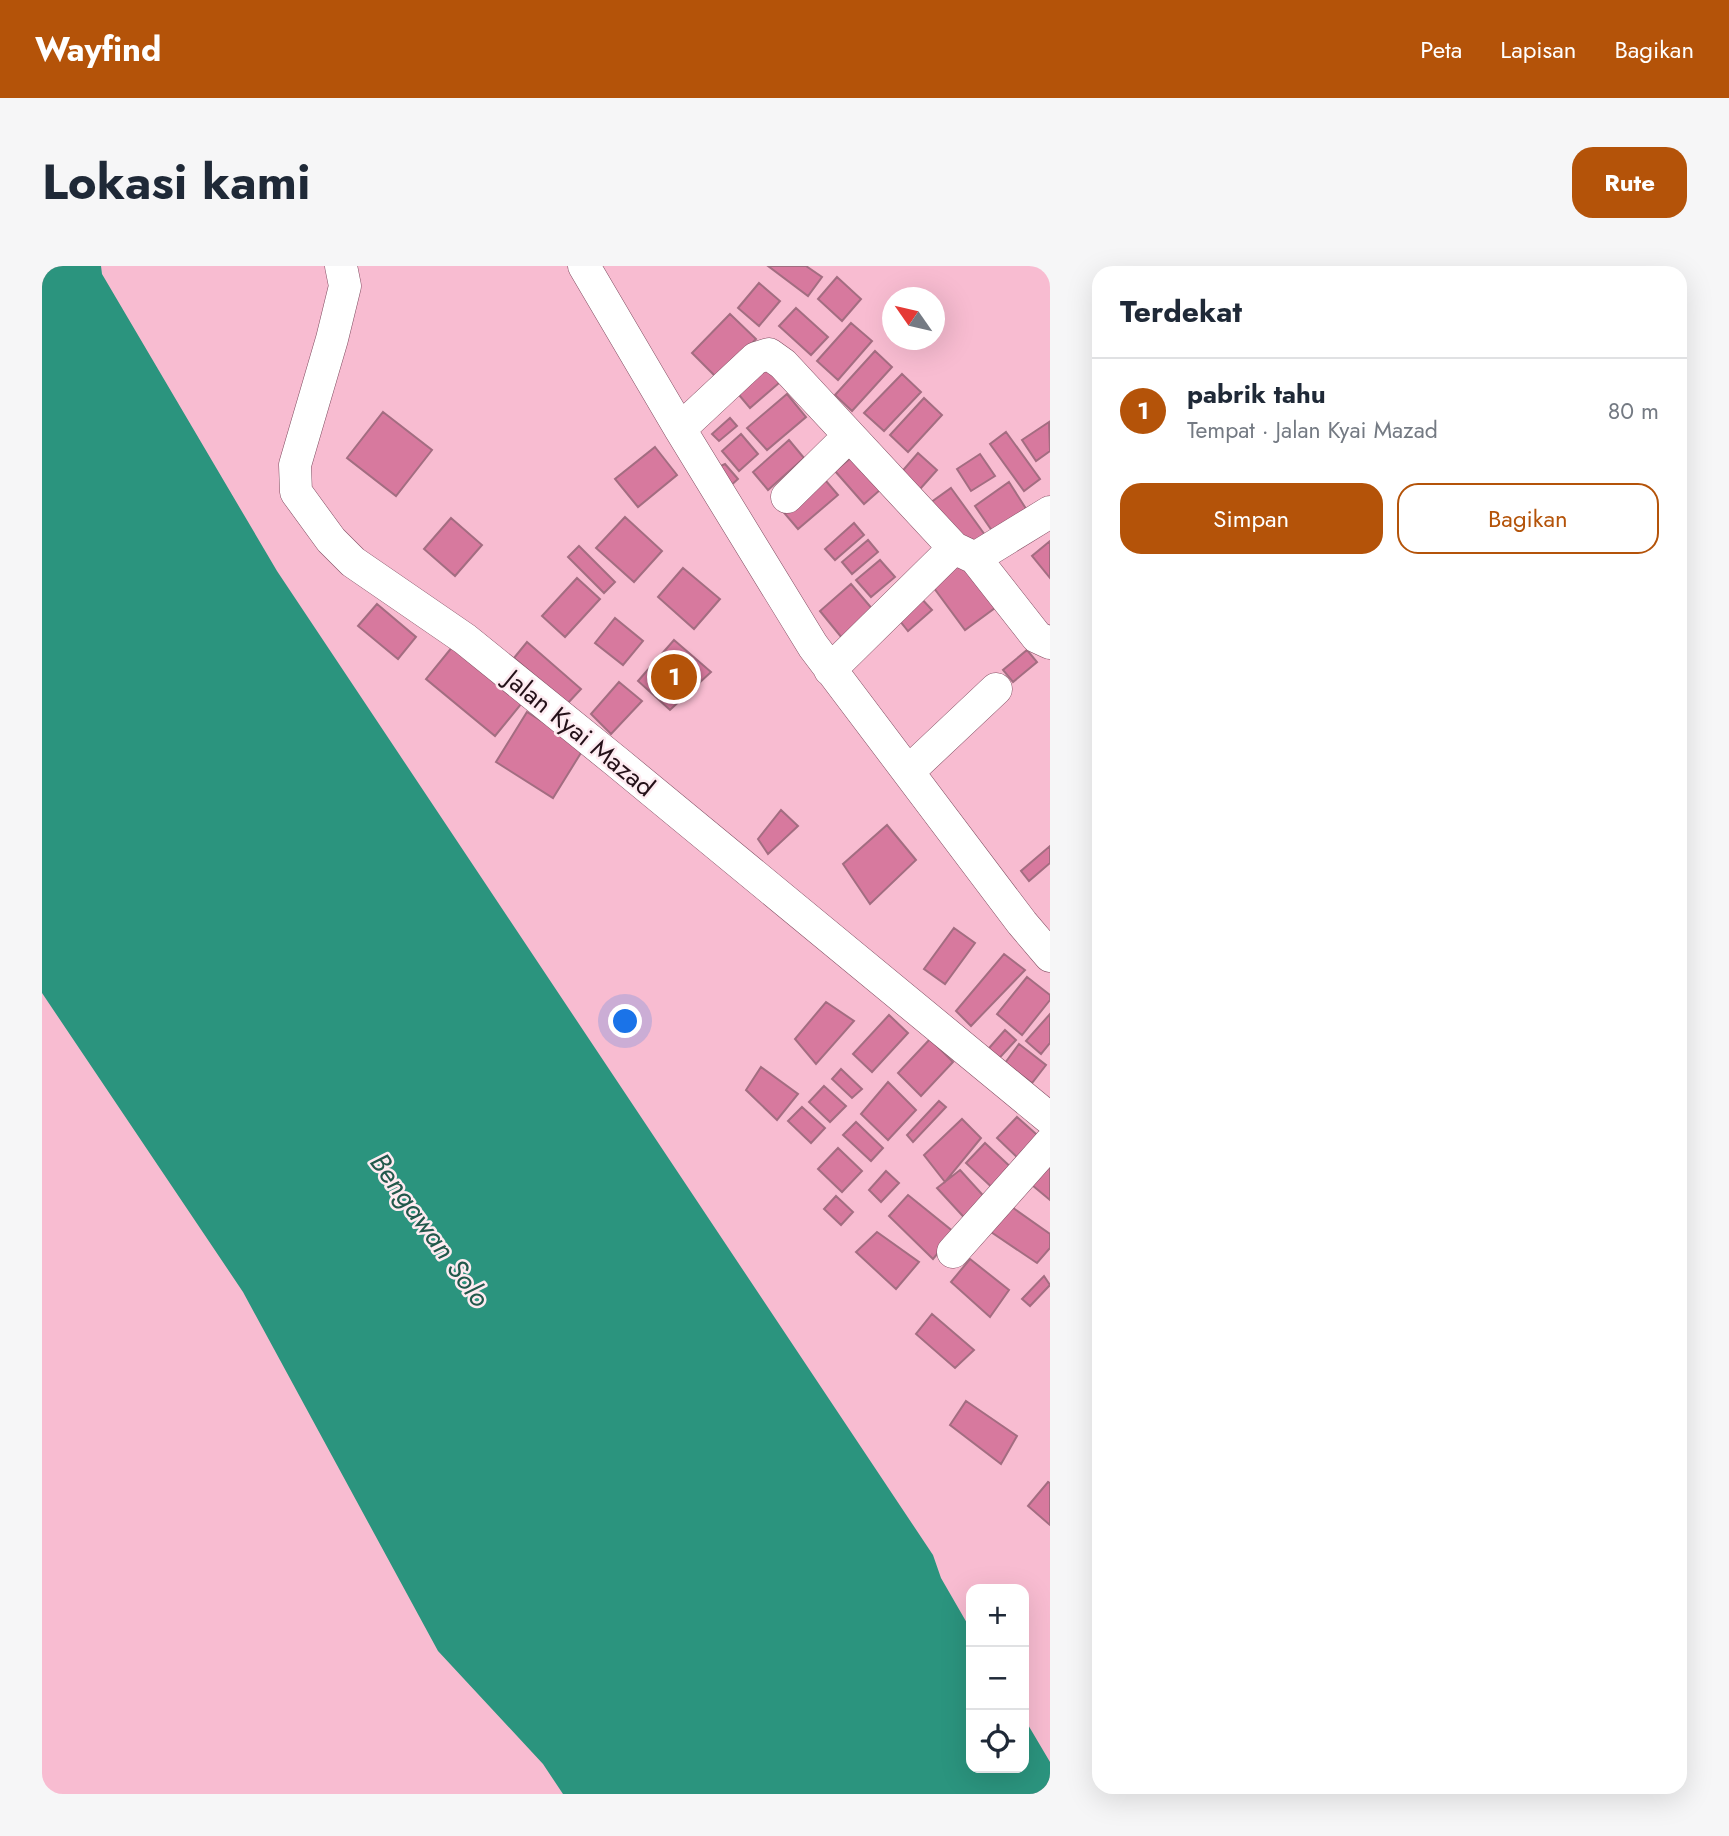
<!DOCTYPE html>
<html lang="id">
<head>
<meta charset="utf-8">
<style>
	:root { --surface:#fff; --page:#f6f6f7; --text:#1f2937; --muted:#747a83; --line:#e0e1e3; --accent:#b45309 }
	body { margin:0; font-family:Jost,sans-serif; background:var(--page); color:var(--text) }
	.controls { position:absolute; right:21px; bottom:21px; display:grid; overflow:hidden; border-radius:14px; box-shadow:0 7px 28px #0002 }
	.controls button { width:63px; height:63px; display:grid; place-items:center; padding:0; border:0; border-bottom:2px solid var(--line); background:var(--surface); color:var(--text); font:35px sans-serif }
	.compass { position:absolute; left:840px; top:21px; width:63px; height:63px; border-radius:50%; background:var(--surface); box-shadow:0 7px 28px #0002; rotate:304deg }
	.you { position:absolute; left:584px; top:756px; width:24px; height:24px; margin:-18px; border:5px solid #fff; border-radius:50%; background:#1a73e8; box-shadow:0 0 0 10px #1a73e833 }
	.badge { display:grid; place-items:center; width:46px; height:46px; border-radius:50%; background:var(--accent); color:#fff; font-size:23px; font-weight:700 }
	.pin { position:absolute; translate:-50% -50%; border:4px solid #fff; box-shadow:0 2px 7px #0006 }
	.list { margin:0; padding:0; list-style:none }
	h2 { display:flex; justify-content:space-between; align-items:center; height:91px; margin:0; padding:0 28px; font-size:30px }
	h2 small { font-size:23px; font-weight:400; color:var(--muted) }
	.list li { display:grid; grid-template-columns:46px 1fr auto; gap:21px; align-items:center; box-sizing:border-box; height:105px; padding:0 28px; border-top:2px solid var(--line) }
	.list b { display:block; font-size:26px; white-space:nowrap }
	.list p { margin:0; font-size:23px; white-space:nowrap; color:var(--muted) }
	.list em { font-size:23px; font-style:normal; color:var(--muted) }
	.actions { display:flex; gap:14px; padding:21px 28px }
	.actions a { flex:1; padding:16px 0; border:2px solid var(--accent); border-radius:21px; text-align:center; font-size:24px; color:var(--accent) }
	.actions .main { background:var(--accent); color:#fff }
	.icon { flex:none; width:38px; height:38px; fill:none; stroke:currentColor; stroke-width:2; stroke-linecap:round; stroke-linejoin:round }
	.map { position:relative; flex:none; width:1008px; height:1528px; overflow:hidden; border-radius:21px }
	header { display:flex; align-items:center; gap:42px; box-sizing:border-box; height:98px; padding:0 35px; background:var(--accent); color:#fff }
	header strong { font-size:33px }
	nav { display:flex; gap:38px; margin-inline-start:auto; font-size:24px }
	.intro { display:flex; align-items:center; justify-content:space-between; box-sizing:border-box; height:168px; padding:0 42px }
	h1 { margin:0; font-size:49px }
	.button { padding:18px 32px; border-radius:21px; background:var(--accent); color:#fff; font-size:24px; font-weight:700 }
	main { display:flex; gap:42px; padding:0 42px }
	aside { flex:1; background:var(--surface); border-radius:21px; box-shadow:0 7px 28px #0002 }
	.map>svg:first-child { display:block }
	.water { fill:#2b947e }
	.building { fill:#d7799e; stroke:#a36d81; stroke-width:2 }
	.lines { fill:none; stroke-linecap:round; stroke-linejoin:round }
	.minor-casing { stroke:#814d61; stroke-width:33 }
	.minor { stroke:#fff; stroke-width:32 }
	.labels { text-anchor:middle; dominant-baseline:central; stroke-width:5; stroke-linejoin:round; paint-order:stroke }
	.street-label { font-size:26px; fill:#251119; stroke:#feebf1 }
	.water-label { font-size:28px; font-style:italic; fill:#21584b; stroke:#feebf1 }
</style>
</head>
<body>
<header>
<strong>Wayfind</strong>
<nav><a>Peta</a><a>Lapisan</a><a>Bagikan</a></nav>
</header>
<div class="intro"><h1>Lokasi kami</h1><a class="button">Rute</a></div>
<main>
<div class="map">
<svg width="1008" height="1528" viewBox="0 0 1008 1528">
	<rect width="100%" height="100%" fill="#f8bcd1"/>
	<!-- water -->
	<path class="water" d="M0,0H59L60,8L235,305L891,1289L899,1312L929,1364V1502H982V1452L1008,1496V1528H521L501,1498L396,1385L201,1026L0,727Z"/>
	<!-- building -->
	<path class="building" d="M726,0H764L780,11L766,30Z
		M795,11L819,33L800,55L776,33Z
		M717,17L738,35L717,60L696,42Z
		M754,42L786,71L769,89L737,60Z
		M688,48L714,73L676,113L650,87Z
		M809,57L830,75L796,114L775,95Z
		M833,85L850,101L810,145L793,129Z
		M728,92L744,111L708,142L692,123Z
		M860,108L879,126L842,165L822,147Z
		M745,128L764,151L725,184L705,162Z
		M882,132L900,149L866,186L848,169Z
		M341,146L390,184L354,230L305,192Z
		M688,152L695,160L677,175L670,168Z
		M1007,156L1008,185L994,195L980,174Z
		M964,166L998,213L982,225L948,178Z
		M699,168L716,188L697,205L680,185Z
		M747,174L762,192L726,224L711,206Z
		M613,181L635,209L596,241L573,213Z
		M876,187L895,204L870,232L851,216Z
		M938,188L953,210L929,225L915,203Z
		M810,191L838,224L822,238L793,205Z
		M683,198L696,213L685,223L672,203Z
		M778,208L796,229L756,263L738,242Z
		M967,216L988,249L955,272L933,240Z
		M909,222L943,269L922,283L888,237Z
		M583,251L620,285L592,316L554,282Z
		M409,252L440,279L413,310L382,283Z
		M812,257L822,269L793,294L783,283Z
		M826,274L836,286L810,308L800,296Z
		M1008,275V312L990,290Z
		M537,280L573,316L562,327L526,291Z
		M923,293L957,339L923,364L889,318Z
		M838,294L853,311L829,331L814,314Z
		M641,302L678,333L652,363L616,331Z
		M535,312L558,333L523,371L500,350Z
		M809,318L832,345L800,372L778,345Z
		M877,330L890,344L866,365L854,350Z
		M335,338L374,371L356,393L316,360Z
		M573,352L601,375L581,399L553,377Z
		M632,374L669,406L628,444L596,415Z
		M485,376L539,423L525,438L472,392Z
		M411,380L480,437L453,470L384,413Z
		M985,384L995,396L971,416L961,404Z
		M577,416L600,435L569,468L549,448Z
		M485,446L542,482L511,532L454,496Z
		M739,544L756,560L726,588L716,573Z
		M845,559L874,594L828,638L801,598Z
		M1008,580V597L987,615L979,605Z
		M912,662L933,677L903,718L882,703Z
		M962,688L983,704L929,760L914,745Z
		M985,711L1008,729V734L980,769L955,748Z
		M784,736L812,755L774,798L753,773Z
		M1008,748V777L999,788L984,775Z
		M847,749L866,767L830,806L811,788Z
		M963,764L974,774L951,799L940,790Z
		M888,773L911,796L879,830L856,807Z
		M977,778L1004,799L990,817L963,797Z
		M719,801L756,828L735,854L704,824Z
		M799,803L820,823L810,832L790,813Z
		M846,816L874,844L846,874L819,848Z
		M782,820L804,840L788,856L767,836Z
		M897,835L904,841L871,876L865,869Z
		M760,841L783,862L769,877L746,855Z
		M975,851L1002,875L981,897L955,872Z
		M920,853L939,872L903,916L882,889Z
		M814,856L841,882L829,895L801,869Z
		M943,877L975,907L957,928L924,897Z
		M796,882L820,905L800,926L776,903Z
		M1008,895V934L984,914Z
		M918,904L948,937L929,959L895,922Z
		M844,905L857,917L839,936L827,924Z
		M866,929L913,967L891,993L847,950Z
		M794,930L811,946L799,959L782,943Z
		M967,939L1008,968V982L995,997L949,966Z
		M835,966L877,996L854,1023L814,986Z
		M928,993L967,1024L948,1051L909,1016Z
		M1002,1010L1008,1019L988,1040L980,1033Z
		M890,1048L932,1084L913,1102L874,1068Z
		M924,1135L975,1170L959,1198L908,1159Z
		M1006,1216L1008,1217V1259L986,1240Z"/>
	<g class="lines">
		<!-- minor casing -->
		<g class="minor-casing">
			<path id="minor" d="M299,0L303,20L290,73L253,199L254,226L289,274L311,296L423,373L575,496L1008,853
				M542,0L638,163L771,380L980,657L1008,690
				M638,163L714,92L727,88L741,98L912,282L933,292L1008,246
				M745,231L807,170
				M933,292L995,371L1008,377
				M788,404L912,282
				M866,506L954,423
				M911,986L1008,877"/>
		</g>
		<!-- minor -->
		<use href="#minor" class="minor"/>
	</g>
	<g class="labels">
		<!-- street labels -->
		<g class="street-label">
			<text transform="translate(538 467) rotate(39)">Jalan Kyai Mazad</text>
		</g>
		<!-- water labels -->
		<g class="water-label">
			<text transform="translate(388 964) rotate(54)">Bengawan Solo</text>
		</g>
	</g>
</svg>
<div class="controls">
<button>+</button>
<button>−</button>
<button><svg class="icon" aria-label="locate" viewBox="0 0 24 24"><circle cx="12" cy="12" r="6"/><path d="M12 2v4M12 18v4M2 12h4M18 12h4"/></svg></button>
</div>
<svg class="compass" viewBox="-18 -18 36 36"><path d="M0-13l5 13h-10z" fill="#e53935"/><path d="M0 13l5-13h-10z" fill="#747a83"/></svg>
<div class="you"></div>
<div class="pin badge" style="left:632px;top:411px">1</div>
</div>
<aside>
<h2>Terdekat<small></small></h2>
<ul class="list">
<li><span class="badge">1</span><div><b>pabrik tahu</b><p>Tempat · Jalan Kyai Mazad</p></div><em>80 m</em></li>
</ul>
<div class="actions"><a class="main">Simpan</a><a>Bagikan</a></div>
</aside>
</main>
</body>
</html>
